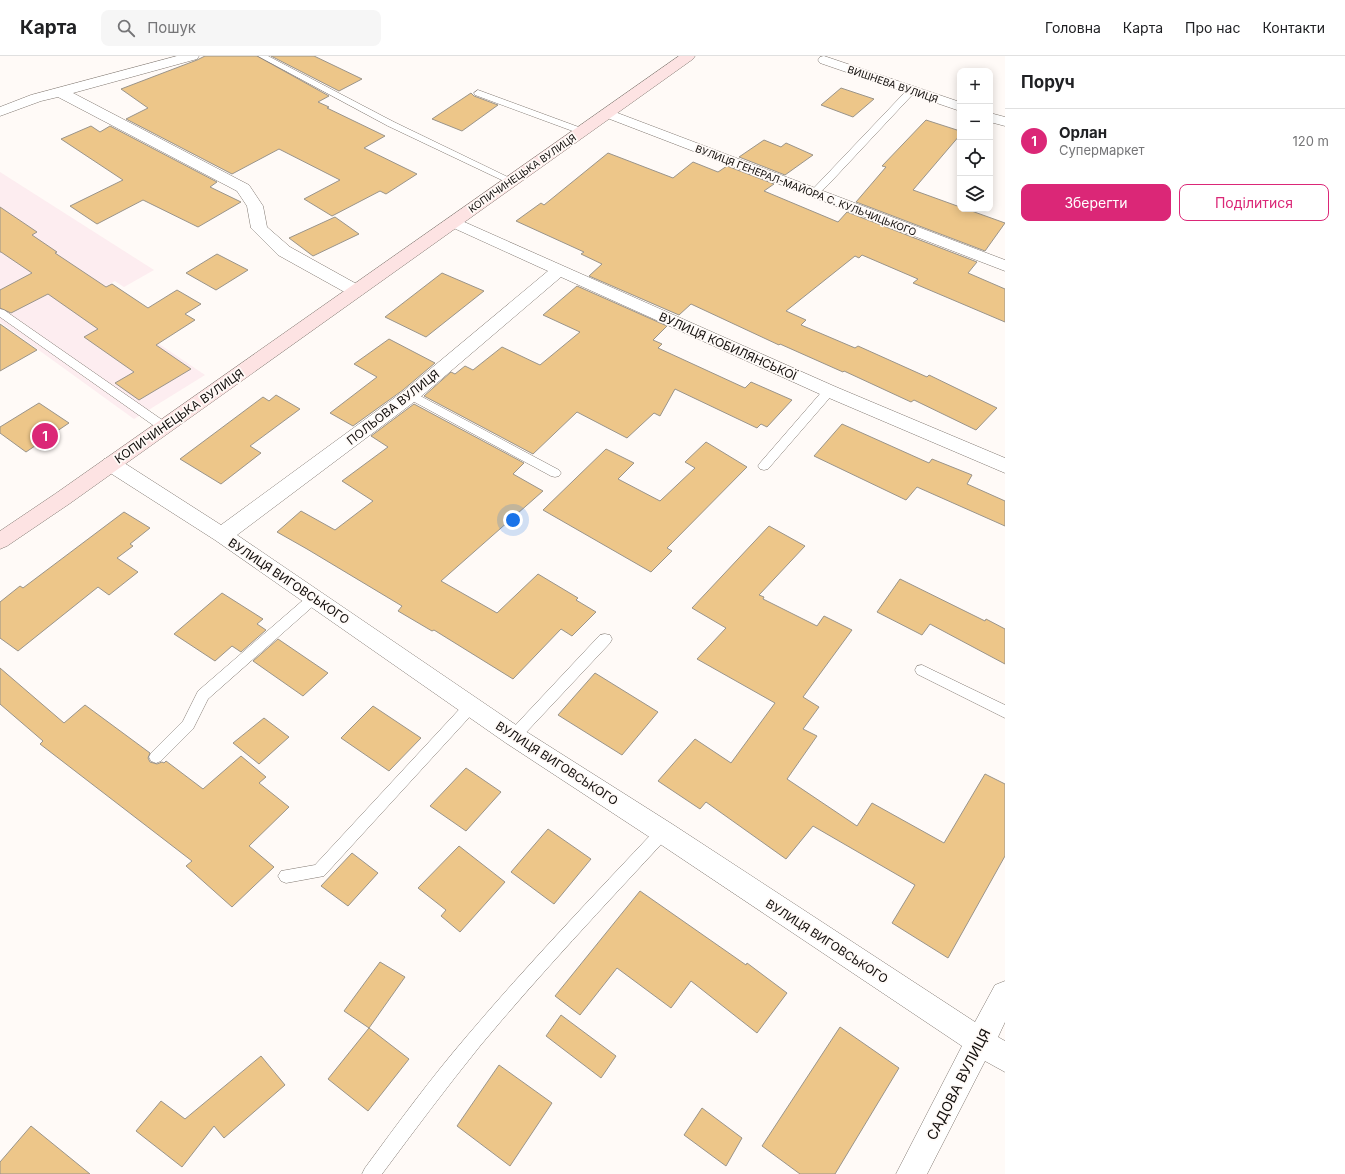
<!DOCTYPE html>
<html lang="uk">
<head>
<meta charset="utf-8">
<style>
	:root { --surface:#fff; --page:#f6f6f6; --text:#202124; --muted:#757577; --line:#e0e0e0; --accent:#db2777 }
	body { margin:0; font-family:Inter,sans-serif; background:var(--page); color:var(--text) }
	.controls { position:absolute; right:12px; top:12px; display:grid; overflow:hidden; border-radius:8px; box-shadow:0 2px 10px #0003 }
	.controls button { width:36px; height:36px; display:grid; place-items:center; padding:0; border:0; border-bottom:1px solid var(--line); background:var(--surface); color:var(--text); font:20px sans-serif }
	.you { position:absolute; left:513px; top:464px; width:14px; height:14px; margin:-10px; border:3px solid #fff; border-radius:50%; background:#1a73e8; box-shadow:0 0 0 6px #1a73e833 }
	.badge { display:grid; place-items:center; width:26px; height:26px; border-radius:50%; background:var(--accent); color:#fff; font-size:13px; font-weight:700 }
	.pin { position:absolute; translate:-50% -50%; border:2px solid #fff; box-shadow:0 1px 4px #0006 }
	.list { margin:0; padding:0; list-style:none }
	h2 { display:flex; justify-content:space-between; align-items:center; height:52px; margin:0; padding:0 16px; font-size:17px }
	h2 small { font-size:13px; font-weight:400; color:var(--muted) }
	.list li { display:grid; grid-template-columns:26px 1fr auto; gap:12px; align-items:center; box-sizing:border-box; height:64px; padding:0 16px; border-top:1px solid var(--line) }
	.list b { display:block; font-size:15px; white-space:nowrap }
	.list p { margin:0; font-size:13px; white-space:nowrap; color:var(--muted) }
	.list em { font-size:13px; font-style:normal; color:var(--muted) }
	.actions { display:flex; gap:8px; padding:12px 16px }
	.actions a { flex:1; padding:9px 0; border:1px solid var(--accent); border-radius:8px; text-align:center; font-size:14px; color:var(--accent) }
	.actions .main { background:var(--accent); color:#fff }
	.icon { flex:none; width:22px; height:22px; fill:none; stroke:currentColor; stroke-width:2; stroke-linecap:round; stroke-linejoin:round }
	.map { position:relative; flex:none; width:1005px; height:1118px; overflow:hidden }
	header { display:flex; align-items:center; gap:24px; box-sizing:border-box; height:56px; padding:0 20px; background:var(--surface); border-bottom:1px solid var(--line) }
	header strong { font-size:19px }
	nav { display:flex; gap:22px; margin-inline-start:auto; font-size:14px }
	.search { width:280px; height:36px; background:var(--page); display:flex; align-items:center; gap:10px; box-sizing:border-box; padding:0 14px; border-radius:8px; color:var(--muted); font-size:15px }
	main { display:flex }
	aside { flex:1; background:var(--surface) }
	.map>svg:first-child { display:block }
	.industrial { fill:#fdedf0 }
	.building { fill:#edc689; stroke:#9a948a }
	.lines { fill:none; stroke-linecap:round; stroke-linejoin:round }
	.lane-casing { stroke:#817871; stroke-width:1 }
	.street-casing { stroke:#817871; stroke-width:1 }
	.secondary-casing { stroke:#817871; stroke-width:1 }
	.lane { fill:#fff; fill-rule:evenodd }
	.street { fill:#fff; fill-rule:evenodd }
	.secondary { fill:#fde3e3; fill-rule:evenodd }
	.labels { text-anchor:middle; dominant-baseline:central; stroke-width:3.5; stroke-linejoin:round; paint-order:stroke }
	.far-street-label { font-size:10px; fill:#120e0c; stroke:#fffaf7 }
	.street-label { font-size:12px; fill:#120e0c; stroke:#fffaf7 }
	.near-street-label { font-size:14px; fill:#120e0c; stroke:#fffaf7 }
</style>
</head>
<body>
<header>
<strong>Карта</strong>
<div class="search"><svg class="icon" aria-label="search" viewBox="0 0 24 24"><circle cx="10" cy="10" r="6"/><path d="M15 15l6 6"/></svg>Пошук</div>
<nav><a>Головна</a><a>Карта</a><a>Про нас</a><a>Контакти</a></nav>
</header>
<main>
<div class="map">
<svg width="1005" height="1118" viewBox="0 0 1005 1118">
	<rect width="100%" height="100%" fill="#fffaf7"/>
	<!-- industrial -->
	<path class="industrial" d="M0,116L154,214L124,231L115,225L88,240L205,319L134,363L0,266Z"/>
	<!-- building -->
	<path class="building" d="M205,0H257L329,40L318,46L329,51L327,52L385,80L364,92L417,118L386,138L380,135L332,160L304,143L340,124L279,93L232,118L126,63L148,52L121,33L197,4Z
		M271,0H314L362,23L339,35Z
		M841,32L874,43L853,61L821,49Z
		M471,37L474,40L498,49L462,75L432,63Z
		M926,64L960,75V79L913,134L960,151V153H966L1005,167L985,195L856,146L886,111L882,110Z
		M91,70L100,76L110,70L217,126L210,131L241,146L198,171L143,144L97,168L70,150L123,124L61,83Z
		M764,84L781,91L786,87L813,99L785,119L739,101Z
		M608,97L673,122L693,106L718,116L727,110L774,128L764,135L838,166L847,156L977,206L968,217L1005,233V266L913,227L918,223L862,199L859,202L855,200L786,255L806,264L801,269L855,292L858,290L927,321L929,319L997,352L976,374L914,344L911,346L844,315L843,316L780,288L779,289L691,248L679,259L589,220L602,208L581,198L584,196L516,165L541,147L544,149Z
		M0,151L37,176L32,179L57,196L55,197L106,231L112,228L148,252L177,234L201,248L185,258L195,264L156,289L191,313L139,344L115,327L134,316L84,281L98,273L48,238L11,257L0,252V234L32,217L1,196H0Z
		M335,161L359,178L313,200L289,182Z
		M217,198L248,214L216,234L186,217Z
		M442,217L484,235L426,281L385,261Z
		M577,230L667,270L653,284L662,288L658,292L745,332L751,326L792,344L767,371L761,368L757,372L675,333L660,360L654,357L627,382L577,356L533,398L424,340L451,316L455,318L465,310L473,314L502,291L540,309L580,276L543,259Z
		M0,268L37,294L0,315Z
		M389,283L435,307L403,334L353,370L330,357L377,321L354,308Z
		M276,339L300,353L250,390L261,397L221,428L180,403L263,341L269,345Z
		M39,347L69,367L26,396L0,377V371Z
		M414,348L524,407L513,418L543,435L441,525L497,557L538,518L578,542L576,544L596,556L572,580L561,573L513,623L434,574L432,575L398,555L402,550L307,493L277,476L301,455L335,474L373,445L342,425L388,391L371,380Z
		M842,368L929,407L932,403L972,419L967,428L1005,445V470L917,431L906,444L814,400Z
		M706,386L747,411L667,492L672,495L651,516L543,454L606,393L634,407L618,423L660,445L695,412L685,406Z
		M124,456L150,472L130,488L133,490L117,502L138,516L109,539L98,531L18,595L0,582V546L20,530L23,532Z
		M769,470L805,490L759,539L764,541L763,543L817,570L824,560L852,574L803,641L819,651L803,673L817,680L787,723L857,770L872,747L944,787L985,718L1005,728V800L948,902L892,867L915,829L813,770L786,803L706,746L700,753L658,725L695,683L731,707L775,647L697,603L726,572L692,552Z
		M900,523L985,565L986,563L1005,573V608L930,568L922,579L877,556Z
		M222,537L263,563L257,568L266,574L241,596L232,590L215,605L174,578Z
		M278,583L328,617L303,640L253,605Z
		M0,612L64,667L85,649L150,697L148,702L150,706L157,708L162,706L164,707L166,705L203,733L241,700L266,721L259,727L289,751L249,790L274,811L232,851L186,810L192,805L40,688L43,685L0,648Z
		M595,617L658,656L622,699L558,659Z
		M373,650L421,682L389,715L341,682Z
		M264,662L289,681L259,708L233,687Z
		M466,712L501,736L466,775L430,750Z
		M548,773L591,803L554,848L511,816Z
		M459,790L505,826L460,876L441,860L446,854L418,832Z
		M352,797L378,817L348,850L321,830Z
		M640,835L746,909L747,907L787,937L757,977L691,925L671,952L617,912L580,959L555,940Z
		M380,906L405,921L369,972L344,955Z
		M561,959L616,1000L601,1022L546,980Z
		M840,971L899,1012L835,1118H800L762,1090Z
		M369,972L409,1003L368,1055L328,1023Z
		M261,1000L285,1029L224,1082L214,1070L182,1111L136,1075L161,1045L185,1063Z
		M499,1009L552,1047L510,1110L457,1070Z
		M702,1052L742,1082L726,1110L684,1079Z
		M31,1070L90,1118H0V1106Z"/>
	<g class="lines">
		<!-- lane casing -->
		<g class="lane-casing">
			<path id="lane" d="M258,0H268L394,66L516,125L514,127H508L388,70Z
				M911,32L914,33L915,35L914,37L828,129L817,139H811L809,137L811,135L908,33Z
				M478,34L584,73L585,75L584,77H578L475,39L474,37Z
				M0,253L4,254L168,368L170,371L168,374H160L0,261Z
				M829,331L833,332L835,335L833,338L768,413L764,414L760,413L758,410L760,407L825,332Z
				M411,335L559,414L561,417L559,420L555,421L551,420L407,342L405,339L407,336Z
				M314,537L319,539L320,542L319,545L208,643L193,673L161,705L156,707L151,705L149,701L151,697L183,665L198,635L309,539Z
				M605,578L610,579L612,583L610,587L519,684L514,686L509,684L507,680L509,676L600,579Z
				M922,609L1005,649V662L917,618L915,614L917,610Z
				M471,644L476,646L478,650L476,654L324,820L286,827L281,825L278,820L281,815L315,809L466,646Z
				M663,769L668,771L670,776L668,781C604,850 540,918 480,990C446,1032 414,1075 382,1118H362L365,1112C398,1067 431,1022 467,980C528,908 593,840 658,771Z"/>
		</g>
		<!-- street casing -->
		<g class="street-casing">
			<path id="street" d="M177,0H199L197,3L73,37L249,129L263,150L267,171L290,191L362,231L365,235L362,239L356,240L350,239L278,199L251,172L247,150L237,135L58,41L41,45L0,60V51L31,39Z
				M824,0L960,46V55L820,7L818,4L820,1Z
				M607,53L1005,204V215L602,60L600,57L602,54Z
				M990,57L1005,61V70L990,66Z
				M453,161L836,331L1005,402V417L822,339L561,221L418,343L237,479L522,673L672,768L975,966L995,929L1005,925V966L998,981L1005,985V1016L985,1005L927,1118H896L962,990L654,784L506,687L215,484L104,413L101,408L104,403L111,401L118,403L221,469L404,335L548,215L447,169L445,166L447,163Z"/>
		</g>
		<!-- secondary casing -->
		<g class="secondary-casing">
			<path id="secondary" d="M679,0H695L693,3L69,448L7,490L0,493V475L55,438Z"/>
		</g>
		<!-- lane -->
		<use href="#lane" class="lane"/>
		<!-- street -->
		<use href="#street" class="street"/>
		<!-- secondary -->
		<use href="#secondary" class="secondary"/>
	</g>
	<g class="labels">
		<!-- far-street labels -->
		<g class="far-street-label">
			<text transform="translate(893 28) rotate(19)">ВИШНЕВА ВУЛИЦЯ</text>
			<text transform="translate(522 117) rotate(-35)">КОПИЧИНЕЦЬКА ВУЛИЦЯ</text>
			<text transform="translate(806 134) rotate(21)">ВУЛИЦЯ ГЕНЕРАЛ-МАЙОРА С. КУЛЬЧИЦЬКОГО</text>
		</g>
		<!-- street labels -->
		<g class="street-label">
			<text transform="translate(728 290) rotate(24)">ВУЛИЦЯ КОБИЛЯНСЬКОЇ</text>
			<text transform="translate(393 351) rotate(-38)">ПОЛЬОВА ВУЛИЦЯ</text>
			<text transform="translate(179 360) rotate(-35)">КОПИЧИНЕЦЬКА ВУЛИЦЯ</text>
			<text transform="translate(289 525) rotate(34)">ВУЛИЦЯ ВИГОВСЬКОГО</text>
			<text transform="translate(557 707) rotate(33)">ВУЛИЦЯ ВИГОВСЬКОГО</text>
			<text transform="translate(827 885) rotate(33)">ВУЛИЦЯ ВИГОВСЬКОГО</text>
		</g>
		<!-- near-street labels -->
		<g class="near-street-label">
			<text transform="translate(958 1028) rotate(-63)">САДОВА ВУЛИЦЯ</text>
		</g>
	</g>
</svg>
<div class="controls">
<button>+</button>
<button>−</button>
<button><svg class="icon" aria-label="locate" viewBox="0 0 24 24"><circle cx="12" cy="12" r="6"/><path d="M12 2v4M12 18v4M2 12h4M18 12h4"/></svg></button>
<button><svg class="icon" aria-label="layers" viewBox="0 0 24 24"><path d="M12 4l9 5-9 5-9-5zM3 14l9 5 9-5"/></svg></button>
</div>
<div class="you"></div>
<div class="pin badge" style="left:45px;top:380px">1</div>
</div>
<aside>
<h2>Поруч<small></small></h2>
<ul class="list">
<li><span class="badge">1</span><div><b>Орлан</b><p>Супермаркет</p></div><em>120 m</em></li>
</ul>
<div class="actions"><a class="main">Зберегти</a><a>Поділитися</a></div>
</aside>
</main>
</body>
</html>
